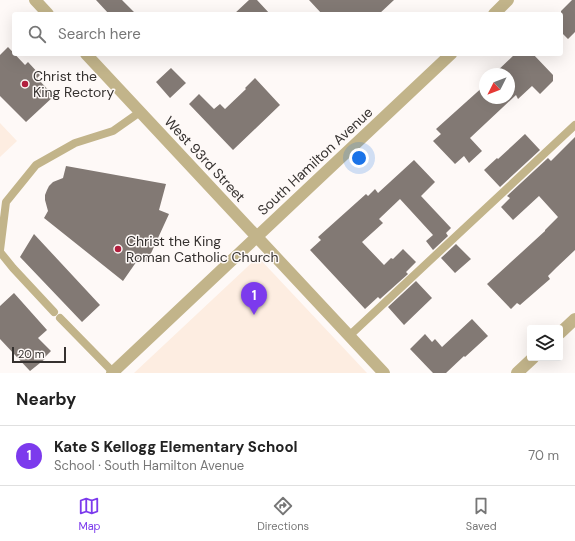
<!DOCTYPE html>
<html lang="en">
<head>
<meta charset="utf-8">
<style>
	:root { --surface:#fff; --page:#f6f6f6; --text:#222; --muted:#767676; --line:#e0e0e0; --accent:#7c3aed }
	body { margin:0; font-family:"DM Sans",sans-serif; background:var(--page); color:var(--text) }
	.controls { position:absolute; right:12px; bottom:12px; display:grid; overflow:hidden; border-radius:4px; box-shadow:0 4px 16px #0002 }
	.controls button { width:36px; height:36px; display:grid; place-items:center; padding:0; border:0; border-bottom:1px solid var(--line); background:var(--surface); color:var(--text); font:20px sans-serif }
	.compass { position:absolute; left:479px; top:68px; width:36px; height:36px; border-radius:50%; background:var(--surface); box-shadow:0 4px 16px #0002; rotate:228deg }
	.scale { position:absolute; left:12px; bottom:10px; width:54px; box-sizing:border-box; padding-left:4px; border:2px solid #35312f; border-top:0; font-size:11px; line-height:14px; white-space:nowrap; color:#35312f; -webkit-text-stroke:3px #fef9f7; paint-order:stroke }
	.you { position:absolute; left:359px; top:158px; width:14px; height:14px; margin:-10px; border:3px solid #fff; border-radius:50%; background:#1a73e8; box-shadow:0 0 0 6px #1a73e833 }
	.badge { display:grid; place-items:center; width:26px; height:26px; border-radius:50%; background:var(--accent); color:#fff; font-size:13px; font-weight:700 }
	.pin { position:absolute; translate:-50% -33px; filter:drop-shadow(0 1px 2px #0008) }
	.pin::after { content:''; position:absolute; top:21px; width:14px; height:12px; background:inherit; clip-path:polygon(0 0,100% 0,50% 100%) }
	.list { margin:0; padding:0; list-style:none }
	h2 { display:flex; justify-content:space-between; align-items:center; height:52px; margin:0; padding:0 16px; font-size:17px }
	h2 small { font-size:13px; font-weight:400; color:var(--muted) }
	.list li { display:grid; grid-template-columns:26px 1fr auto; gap:12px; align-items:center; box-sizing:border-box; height:60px; padding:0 16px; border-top:1px solid var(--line) }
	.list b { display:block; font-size:15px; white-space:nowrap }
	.list p { margin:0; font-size:13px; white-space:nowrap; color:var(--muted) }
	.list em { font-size:13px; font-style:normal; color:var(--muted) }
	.icon { flex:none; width:22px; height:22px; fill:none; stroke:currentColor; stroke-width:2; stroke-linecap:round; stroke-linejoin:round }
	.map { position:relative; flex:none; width:575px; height:373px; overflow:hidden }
	.search { position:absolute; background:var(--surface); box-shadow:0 4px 16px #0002; left:12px; right:12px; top:12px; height:44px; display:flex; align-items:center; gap:10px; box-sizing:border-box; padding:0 14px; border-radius:4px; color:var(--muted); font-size:15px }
	.sheet { height:112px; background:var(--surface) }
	nav { display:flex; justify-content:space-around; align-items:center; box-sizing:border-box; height:56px; border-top:1px solid var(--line); background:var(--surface); font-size:11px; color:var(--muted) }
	nav a { display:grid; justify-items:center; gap:2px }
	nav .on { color:var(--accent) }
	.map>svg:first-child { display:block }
	.education { fill:#fdede1 }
	.building { fill:#827974 }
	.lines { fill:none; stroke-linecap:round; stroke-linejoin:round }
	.service { stroke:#c2b48a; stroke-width:8 }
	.minor { stroke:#c2b48a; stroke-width:12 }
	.poi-dot { fill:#b21f3e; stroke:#fef9f7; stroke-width:1.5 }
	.labels { text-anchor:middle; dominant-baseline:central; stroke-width:3; stroke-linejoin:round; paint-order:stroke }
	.poi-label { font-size:14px; fill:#35312f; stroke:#fef9f7; text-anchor:start }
	.street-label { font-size:14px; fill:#35312f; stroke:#fef9f7 }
</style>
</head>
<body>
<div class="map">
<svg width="575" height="373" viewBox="0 0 575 373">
	<rect width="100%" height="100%" fill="#fef9f7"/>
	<!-- education -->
	<path class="education" d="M0,123L17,141L0,157Z
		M258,257L367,373H134Z"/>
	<!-- building -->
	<path class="building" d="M96,0H122L136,14H109Z
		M249,0H257L270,14H234Z
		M309,0H394L379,14H322Z
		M572,0H575V32L568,39L561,32V11Z
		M8,47L25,65L28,62L40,75L37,78L54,96L26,122L0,96V55Z
		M515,54H533L553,75V81L540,94L532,86L518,99L516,95L470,138L482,151L469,163L464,156L455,164L433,141L441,134L436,129L485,85V98H509V74H494Z
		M171,68L186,83L170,98L156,82Z
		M255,78L280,105L233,150L189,104L199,94L214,109L220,104L225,109L246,89L245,88Z
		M525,134L540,150L500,187L484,170L497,158L498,159Z
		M575,137V250L556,268L548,276L550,279L520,305L517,303L511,309L487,284L545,231V230L558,217L539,196L513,220L501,207L510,198L507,196L548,158L551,161Z
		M414,160L435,182L421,196L451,228L446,233L448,236L433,250L426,241L433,235L400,199L379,219L383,223L362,242L384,265L391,258L393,259L403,249L416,262L406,272L408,274L380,299L378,297L365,309L310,250L321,240L318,237L366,194L368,196L375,189L378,193Z
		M66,166L166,184L159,210L169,214L147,262L139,258L123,281L44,218L48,211L45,200V195L47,190L49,186L53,182L63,178Z
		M34,234L100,305L82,322L20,257Z
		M456,244L471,259L455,273L441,258Z
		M416,281L432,298L404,325L388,307Z
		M14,293L47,330L38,338L51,351L44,358L45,359L30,371L0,339V306Z
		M472,319L488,336L465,357L464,356L446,373H433L410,349L425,334L432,342L435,339L442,347Z"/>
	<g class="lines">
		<!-- service -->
		<path class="service" d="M0,250L6,202L36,165L75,143L113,131L140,112
			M0,252L13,268L54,312
			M60,318L113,372
			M349,336L575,125"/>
		<!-- minor -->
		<path class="minor" d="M35,0L48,14
			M494,14L508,0
			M86,54L384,373
			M560,333L575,319
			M112,373L451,54
			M517,373L533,358"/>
	</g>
	<!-- markers -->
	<g class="poi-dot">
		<circle cx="25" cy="84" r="4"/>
		<circle cx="118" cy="249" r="4"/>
	</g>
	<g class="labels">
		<!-- poi labels -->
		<g class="poi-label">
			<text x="33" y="76">Christ the<tspan x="33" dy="16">King Rectory</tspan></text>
			<text x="126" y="241">Christ the King<tspan x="126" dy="16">Roman Catholic Church</tspan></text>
		</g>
		<!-- street labels -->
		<g class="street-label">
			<text transform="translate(205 159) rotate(47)">West 93rd Street</text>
			<text transform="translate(315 161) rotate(-43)">South Hamilton Avenue</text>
		</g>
	</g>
</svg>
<div class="controls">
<button><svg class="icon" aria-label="layers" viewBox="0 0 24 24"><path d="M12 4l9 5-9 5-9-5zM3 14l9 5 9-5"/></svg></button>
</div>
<svg class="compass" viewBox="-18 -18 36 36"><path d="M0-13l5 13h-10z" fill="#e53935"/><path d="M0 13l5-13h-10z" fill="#767676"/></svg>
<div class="scale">20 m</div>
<div class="you"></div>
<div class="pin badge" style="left:254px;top:315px">1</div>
<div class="search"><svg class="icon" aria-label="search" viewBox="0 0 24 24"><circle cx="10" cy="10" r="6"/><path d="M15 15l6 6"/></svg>Search here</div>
</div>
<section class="sheet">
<h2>Nearby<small></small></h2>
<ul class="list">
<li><span class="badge">1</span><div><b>Kate S Kellogg Elementary School</b><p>School · South Hamilton Avenue</p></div><em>70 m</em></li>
</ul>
</section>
<nav>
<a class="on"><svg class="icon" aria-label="map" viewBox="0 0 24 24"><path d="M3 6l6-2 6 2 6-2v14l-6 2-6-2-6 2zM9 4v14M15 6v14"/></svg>Map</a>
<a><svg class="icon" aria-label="directions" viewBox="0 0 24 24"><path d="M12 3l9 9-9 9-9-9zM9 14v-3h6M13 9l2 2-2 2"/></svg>Directions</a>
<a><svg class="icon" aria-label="saved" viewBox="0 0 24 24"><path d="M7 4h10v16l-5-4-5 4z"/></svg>Saved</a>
</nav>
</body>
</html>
